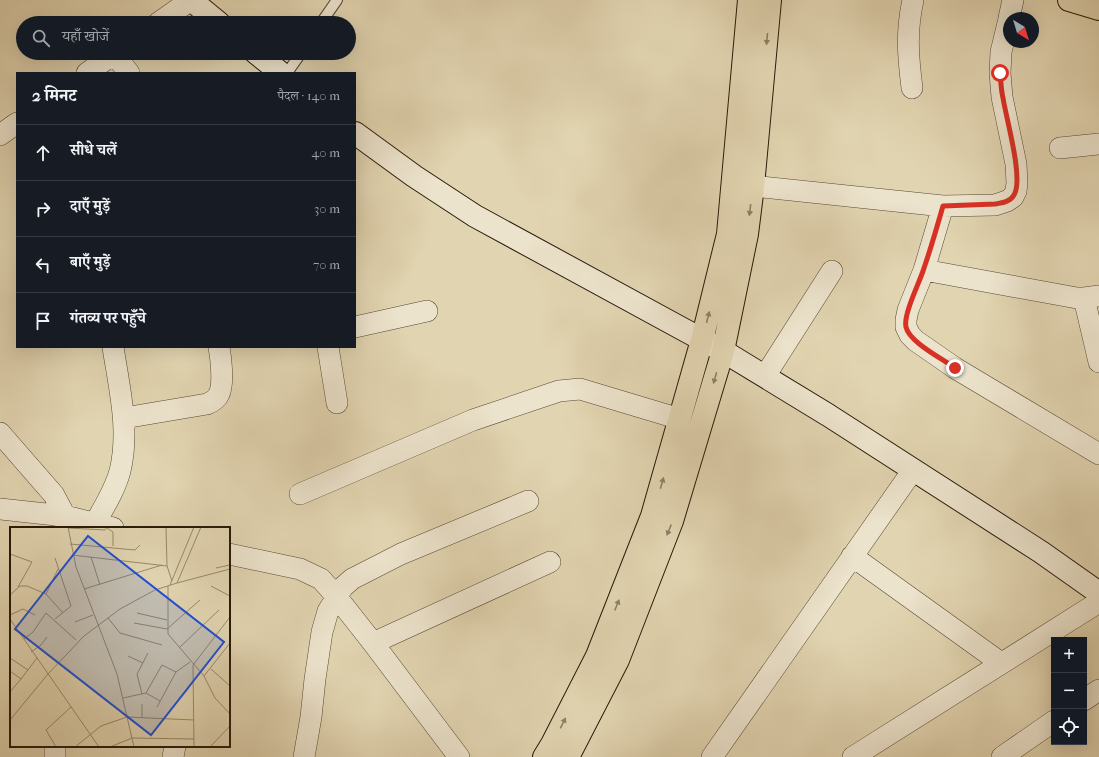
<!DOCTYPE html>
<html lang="hi">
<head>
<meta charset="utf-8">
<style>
	:root { --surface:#171b24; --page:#20242c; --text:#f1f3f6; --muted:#9ea1a6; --line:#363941 }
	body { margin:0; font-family:"IM FELL French Canon","Noto Serif Devanagari",serif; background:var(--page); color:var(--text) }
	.controls { position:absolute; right:12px; bottom:12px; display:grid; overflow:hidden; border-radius:0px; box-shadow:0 4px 16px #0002 }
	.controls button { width:36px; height:36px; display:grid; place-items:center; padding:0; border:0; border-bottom:1px solid var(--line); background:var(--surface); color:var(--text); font:20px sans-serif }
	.compass { position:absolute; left:1003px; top:12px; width:36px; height:36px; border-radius:50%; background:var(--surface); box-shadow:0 4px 16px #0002; rotate:142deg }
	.stop { position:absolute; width:12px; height:12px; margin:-9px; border:3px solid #d93025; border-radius:50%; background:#fff }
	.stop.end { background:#d93025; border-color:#fff; box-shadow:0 1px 4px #0008 }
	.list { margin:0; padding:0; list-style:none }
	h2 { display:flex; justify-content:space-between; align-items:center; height:52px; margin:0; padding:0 16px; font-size:17px }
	h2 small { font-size:13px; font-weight:400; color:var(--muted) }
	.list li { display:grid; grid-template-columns:26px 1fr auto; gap:12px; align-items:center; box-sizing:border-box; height:56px; padding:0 16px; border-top:1px solid var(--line) }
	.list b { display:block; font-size:15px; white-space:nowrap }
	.list em { font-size:13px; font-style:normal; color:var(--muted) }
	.icon { flex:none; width:22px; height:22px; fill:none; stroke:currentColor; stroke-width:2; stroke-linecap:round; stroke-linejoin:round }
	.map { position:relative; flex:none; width:1099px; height:757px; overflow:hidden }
	.search { position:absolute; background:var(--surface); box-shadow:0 4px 16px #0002; left:16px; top:16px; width:340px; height:44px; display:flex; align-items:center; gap:10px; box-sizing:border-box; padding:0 14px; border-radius:22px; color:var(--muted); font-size:15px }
	.panel { position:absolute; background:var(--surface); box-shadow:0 4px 16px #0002; left:16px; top:72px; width:340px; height:276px; border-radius:0px }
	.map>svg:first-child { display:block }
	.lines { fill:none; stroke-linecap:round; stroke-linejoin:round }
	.lane-casing { stroke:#564833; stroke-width:12 }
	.street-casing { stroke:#564833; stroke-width:22 }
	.secondary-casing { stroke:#271909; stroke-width:24 }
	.highway-casing { stroke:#271909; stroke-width:24 }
	.lane { stroke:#ece3cc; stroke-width:10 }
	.street { stroke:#ece3cc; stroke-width:21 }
	.secondary { stroke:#ece3cc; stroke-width:22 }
	.highway { stroke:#e1d4b0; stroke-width:22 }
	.oneway { fill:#8d8065 }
	.route { stroke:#d93025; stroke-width:5 }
	.inset-road { fill:none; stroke:#97896d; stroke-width:1 }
	.view { fill:#1d4ed8; fill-opacity:0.15; stroke:#1d4ed8; stroke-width:2 }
	.inset-edge { fill:none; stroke:#271909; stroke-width:2 }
</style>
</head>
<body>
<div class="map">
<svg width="1099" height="757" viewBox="0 0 1099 757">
	<rect width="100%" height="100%" fill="#e1d4b0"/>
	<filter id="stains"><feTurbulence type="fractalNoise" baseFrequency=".005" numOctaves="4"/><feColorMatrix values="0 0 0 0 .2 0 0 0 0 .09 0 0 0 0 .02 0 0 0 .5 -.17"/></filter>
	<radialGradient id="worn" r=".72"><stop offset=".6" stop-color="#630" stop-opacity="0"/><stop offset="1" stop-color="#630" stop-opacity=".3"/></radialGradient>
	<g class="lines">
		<!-- lane casing -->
		<g class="lane-casing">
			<path id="lane" d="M321,23L337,0
				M287,73L301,53"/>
		</g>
		<!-- street casing -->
		<g class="street-casing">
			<path id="street" d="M1009,18L1013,0
				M158,23L191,0
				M114,54L129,73
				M87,73L115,53
				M912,88C908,56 906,32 913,0
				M0,135L17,123
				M1060,148L1099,144
				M753,186L943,206L995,205L1007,201L1013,197L1016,191L1017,183L1016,164L1002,97L1000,73L1001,52L1009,19
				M943,206L924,270L908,310L906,320V327L910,335L916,341L955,368L1099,454
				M924,270L1077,298H1084L1099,296
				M1084,298L1099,362
				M355,327L427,311
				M328,347L337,403
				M765,376L832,271
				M124,418L207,404C212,402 217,399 219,394C224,384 221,358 219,347
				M0,433L54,495L65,516L64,528
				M300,494L473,420L559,391L580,389L680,419
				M0,509L65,516L113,528
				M95,523C104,507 115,490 120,471C130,430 119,387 113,347
				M229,554L300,569L321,579L336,596L373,643L459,757
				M852,556L1001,663
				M373,643L550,562
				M1084,700L1099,690
				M55,746V757
				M173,757L175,746
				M304,757L311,717L315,679L322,632L328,611L343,587L352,579L401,554L528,501
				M712,757L913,470
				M853,757L1099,602
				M1002,757L1054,721"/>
		</g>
		<!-- secondary casing -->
		<g class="secondary-casing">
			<path id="secondary" d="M191,0L219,23
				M256,53L281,73
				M355,133L414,176L475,216L723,351L828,415L1041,552L1099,593"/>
		</g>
		<!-- highway casing -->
		<g class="highway-casing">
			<path id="highway" d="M1069,0L1099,9
				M544,757L552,744L597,656L652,516L702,340L728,234L749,0
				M568,757L618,660L672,521L723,351L747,234L753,186L770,0"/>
		</g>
		<!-- lane -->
		<use href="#lane" class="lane"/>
		<!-- street -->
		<use href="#street" class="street"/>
		<!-- secondary -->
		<use href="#secondary" class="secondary"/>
		<!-- highway -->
		<use href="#highway" class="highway"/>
	</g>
	<!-- one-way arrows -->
	<defs><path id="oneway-solid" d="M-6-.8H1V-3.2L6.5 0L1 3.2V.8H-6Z"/></defs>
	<g class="oneway">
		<use href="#oneway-solid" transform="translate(767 39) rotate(95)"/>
		<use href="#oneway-solid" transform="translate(750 210) rotate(97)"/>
		<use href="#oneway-solid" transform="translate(708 317) rotate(-76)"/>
		<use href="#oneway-solid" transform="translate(715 378) rotate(106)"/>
		<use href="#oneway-solid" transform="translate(662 483) rotate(-74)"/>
		<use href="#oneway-solid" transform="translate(669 530) rotate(112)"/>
		<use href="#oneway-solid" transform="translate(617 605) rotate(-68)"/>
		<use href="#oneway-solid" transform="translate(563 723) rotate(-63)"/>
	</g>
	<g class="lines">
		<!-- route -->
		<path class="route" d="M955,368C943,359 909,342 906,327C903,314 920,282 924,268C931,248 937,227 943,206L995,204C1002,203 1010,202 1014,195C1024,179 1006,118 1003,98C1001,90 1001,82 1000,73"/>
	</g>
	<!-- overview -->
	<g transform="translate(10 527)">
		<rect width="220" height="220" fill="#e1d4b0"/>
		<path class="inset-road" d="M58,0L66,40L107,147L124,220M156,0L157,39L162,54M58,1L95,3L97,0M97,1L103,5V19M60,17L125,23L130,18M0,27L22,35L8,60M62,28L157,39M81,30L90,58M206,41L220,38M167,56L220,42M160,58L184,0M158,59V107L194,149L205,171L220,187M201,59L220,69M74,62L152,38M36,67L48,42M0,68L10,59H17L36,67L53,86M127,86L157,93M0,88L13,82L25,88M98,91L110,106L152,118M0,92L89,220M45,92L61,79L45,31M65,95L83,88M124,96L157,102L190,73M14,112L23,105L36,86L66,113M169,121L209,83M21,125L31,118L37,110M118,129L133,136M0,131L18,143M201,142L220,159M0,144L11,152L27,131M38,147L74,109L110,82L145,63L167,56L191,0M194,149L220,116M0,165L11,152M136,166L152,138L166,145M132,167L127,147L138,126M113,171L136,166L150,174M147,180L166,145L180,135M132,191V177M0,193L38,147M46,220L36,203L61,180M65,220L91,199L117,190L184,193M100,220L122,211L184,212M184,220L183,138L220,90M200,220L220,199"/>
		<path class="view" d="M78,9L214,115L141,208L5,102Z"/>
		<rect width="220" height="220" class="inset-edge"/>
	</g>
	<rect width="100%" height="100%" filter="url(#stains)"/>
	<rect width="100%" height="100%" fill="url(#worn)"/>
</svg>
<div class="controls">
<button>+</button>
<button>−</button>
<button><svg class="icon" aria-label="locate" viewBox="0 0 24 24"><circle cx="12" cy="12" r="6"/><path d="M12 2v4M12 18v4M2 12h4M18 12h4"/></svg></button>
</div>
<svg class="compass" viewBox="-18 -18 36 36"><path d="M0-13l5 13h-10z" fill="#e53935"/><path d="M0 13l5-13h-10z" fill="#9ea1a6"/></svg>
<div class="stop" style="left:1000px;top:73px"></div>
<div class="stop end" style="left:955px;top:368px"></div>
<div class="search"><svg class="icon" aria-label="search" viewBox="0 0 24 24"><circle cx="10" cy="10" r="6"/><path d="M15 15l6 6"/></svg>यहाँ खोजें</div>
<section class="panel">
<h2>2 मिनट<small>पैदल · 140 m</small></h2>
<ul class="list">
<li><svg class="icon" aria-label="ahead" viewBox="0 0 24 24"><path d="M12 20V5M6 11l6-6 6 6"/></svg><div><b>सीधे चलें</b></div><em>40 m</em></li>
<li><svg class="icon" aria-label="right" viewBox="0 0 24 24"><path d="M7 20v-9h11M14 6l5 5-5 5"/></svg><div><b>दाएँ मुड़ें</b></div><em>30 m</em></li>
<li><svg class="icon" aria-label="left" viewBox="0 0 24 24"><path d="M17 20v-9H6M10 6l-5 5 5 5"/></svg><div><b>बाएँ मुड़ें</b></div><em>70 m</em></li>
<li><svg class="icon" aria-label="arrive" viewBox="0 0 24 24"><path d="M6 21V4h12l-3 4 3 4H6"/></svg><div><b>गंतव्य पर पहुँचे</b></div></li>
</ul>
</section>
</div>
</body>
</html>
